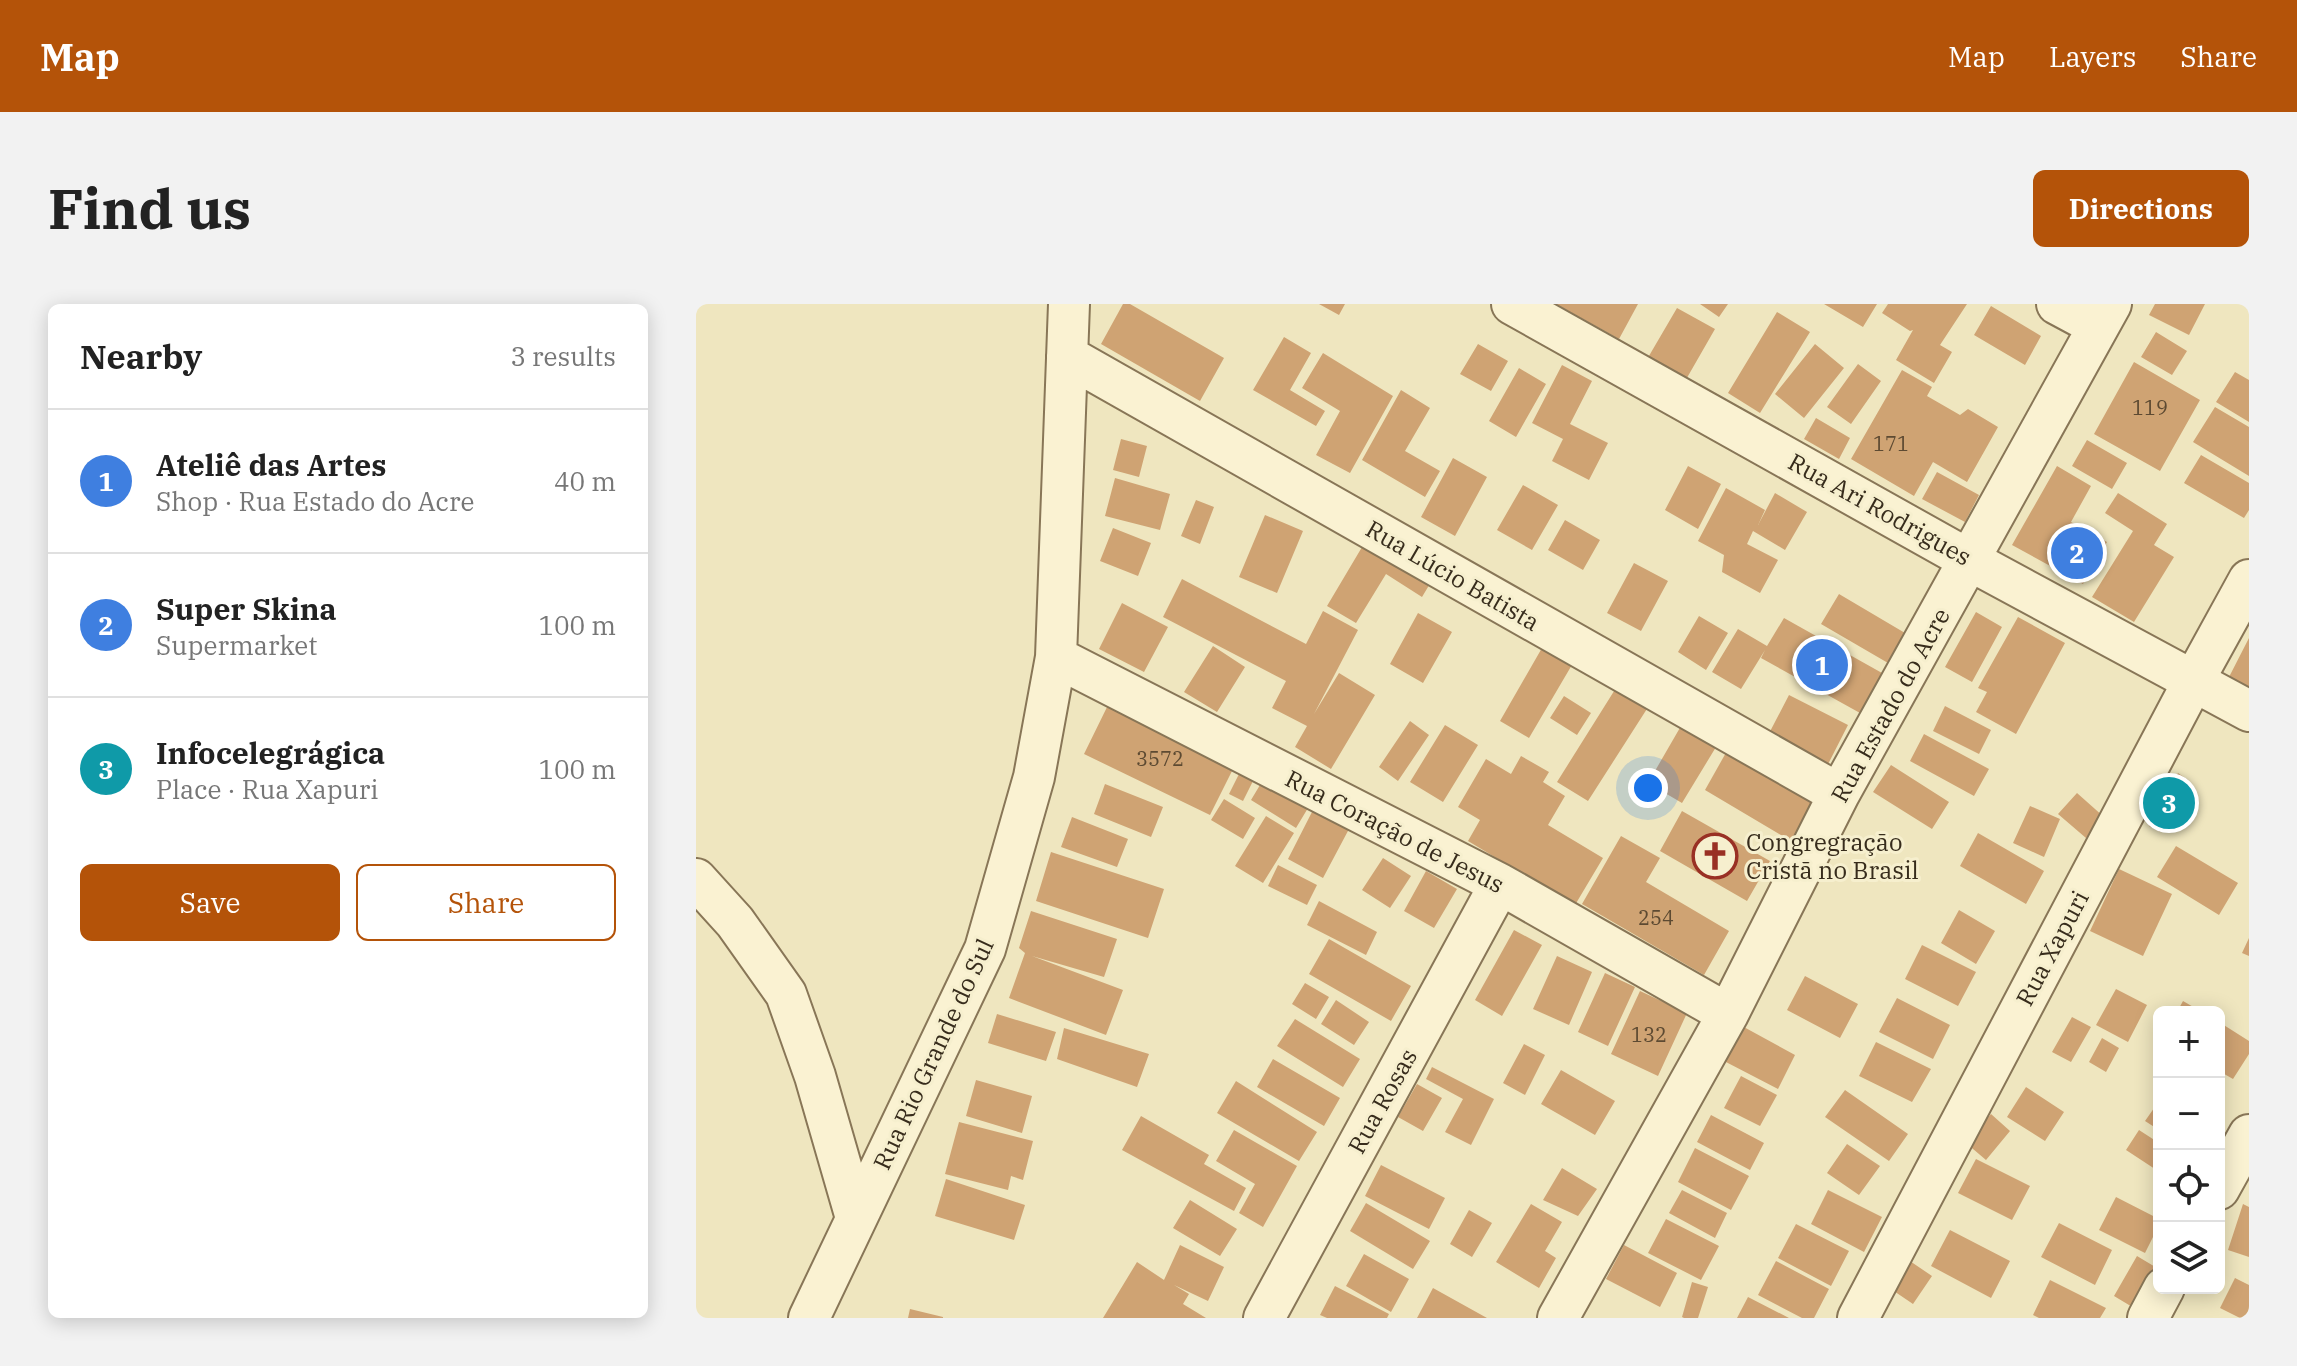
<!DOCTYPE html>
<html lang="en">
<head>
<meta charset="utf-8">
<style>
	:root { --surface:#fff; --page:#f2f2f2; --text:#222; --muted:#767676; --line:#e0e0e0; --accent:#b45309 }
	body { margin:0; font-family:"IBM Plex Serif",serif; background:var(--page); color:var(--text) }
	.controls { position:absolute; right:24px; bottom:24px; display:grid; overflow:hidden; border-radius:12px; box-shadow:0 4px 20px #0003 }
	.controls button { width:72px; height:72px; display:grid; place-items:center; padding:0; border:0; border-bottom:2px solid var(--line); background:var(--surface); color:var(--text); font:40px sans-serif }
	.you { position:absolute; left:952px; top:484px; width:28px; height:28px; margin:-20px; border:6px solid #fff; border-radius:50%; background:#1a73e8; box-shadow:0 0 0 12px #1a73e833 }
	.badge { display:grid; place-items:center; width:52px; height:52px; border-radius:50%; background:var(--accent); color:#fff; font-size:26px; font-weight:700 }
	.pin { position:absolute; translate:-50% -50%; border:4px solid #fff; box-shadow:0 2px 8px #0006 }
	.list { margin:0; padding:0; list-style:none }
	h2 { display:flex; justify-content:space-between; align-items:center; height:104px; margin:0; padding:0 32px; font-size:34px }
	h2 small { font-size:26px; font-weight:400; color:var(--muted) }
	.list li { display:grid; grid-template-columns:52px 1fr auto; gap:24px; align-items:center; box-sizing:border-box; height:144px; padding:0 32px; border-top:2px solid var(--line) }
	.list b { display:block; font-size:30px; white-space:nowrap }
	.list p { margin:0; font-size:26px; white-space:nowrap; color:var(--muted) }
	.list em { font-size:26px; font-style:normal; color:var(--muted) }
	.actions { display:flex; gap:16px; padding:24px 32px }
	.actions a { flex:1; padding:18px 0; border:2px solid var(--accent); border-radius:12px; text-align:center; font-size:28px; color:var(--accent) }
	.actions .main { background:var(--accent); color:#fff }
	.icon { flex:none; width:44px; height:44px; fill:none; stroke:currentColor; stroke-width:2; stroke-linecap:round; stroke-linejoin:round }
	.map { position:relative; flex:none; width:1553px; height:1014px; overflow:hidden; border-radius:12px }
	header { display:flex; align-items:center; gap:48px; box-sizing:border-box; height:112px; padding:0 40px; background:var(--accent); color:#fff }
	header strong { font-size:38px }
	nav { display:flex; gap:44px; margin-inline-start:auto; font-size:28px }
	.intro { display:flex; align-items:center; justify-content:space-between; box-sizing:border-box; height:192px; padding:0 48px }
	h1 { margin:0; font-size:56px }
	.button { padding:20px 36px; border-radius:12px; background:var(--accent); color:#fff; font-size:28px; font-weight:700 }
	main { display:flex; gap:48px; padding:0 48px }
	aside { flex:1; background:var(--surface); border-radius:12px; box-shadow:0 4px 20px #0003 }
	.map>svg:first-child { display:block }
	.building { fill:#cfa373 }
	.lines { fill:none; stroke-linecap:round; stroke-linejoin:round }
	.street-casing { stroke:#887657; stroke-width:44 }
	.street { stroke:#faf2d2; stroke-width:40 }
	.labels { text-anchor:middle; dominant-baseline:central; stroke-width:6; stroke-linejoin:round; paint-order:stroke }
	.number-label { font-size:20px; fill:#5d4a32 }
	.street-label { font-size:24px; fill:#372c1c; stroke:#f6efce }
	.poi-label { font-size:24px; fill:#372c1c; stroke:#f6efce; text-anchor:start }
</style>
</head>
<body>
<header>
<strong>Map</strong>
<nav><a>Map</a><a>Layers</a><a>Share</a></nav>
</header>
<div class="intro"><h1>Find us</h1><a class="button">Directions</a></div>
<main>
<aside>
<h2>Nearby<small>3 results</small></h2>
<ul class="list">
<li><span class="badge" style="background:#3f7fe0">1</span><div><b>Ateliê das Artes</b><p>Shop · Rua Estado do Acre</p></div><em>40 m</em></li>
<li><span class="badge" style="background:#3f7fe0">2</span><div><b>Super Skina</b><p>Supermarket</p></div><em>100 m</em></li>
<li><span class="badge" style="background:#0f9aa8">3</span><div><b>Infocelegrágica</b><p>Place · Rua Xapuri</p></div><em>100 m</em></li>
</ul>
<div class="actions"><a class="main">Save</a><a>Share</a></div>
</aside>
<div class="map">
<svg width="1553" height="1014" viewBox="0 0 1553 1014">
	<rect width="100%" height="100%" fill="#efe6bf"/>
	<!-- building -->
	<path class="building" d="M427,0H434L528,54L504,97L405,40Z
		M623,0H649L643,11Z
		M860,0H942L923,35Z
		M1004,0H1032L1023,13Z
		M1128,0H1181L1167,23Z
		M1192,0H1271L1244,41L1256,48L1238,79L1200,56L1217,26L1214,27L1186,9Z
		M1459,0H1509L1493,31L1453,11Z
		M1295,2L1345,32L1329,61L1278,31Z
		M981,4L1019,25L988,79L950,57Z
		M1081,8L1114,28L1064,109L1032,89Z
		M1460,28L1491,47L1476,71L1445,53Z
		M588,33L615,49L594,86L629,107L620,122L557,86Z
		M782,40L812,57L795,87L764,70Z
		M1119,40L1148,64L1108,114L1079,90Z
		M627,49L697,92L654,169L620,151L644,107L606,84Z
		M1438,58L1504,96L1464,167L1398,130Z
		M1162,60L1185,77L1155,120L1131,103Z
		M866,61L896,77L874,120L912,139L893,176L856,157L867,135L836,119Z
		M823,64L850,80L820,133L793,117Z
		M1206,66L1236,83L1231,92L1264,111L1272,105L1302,123L1271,178L1237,158L1218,192L1155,155Z
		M1539,68L1553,76V118L1520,98Z
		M705,86L734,104L709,147L744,167L729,193L666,156Z
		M1519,103L1553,123V172L1497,138Z
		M1120,114L1154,134L1143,155L1108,135Z
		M425,135L451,142L443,173L417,166Z
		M1391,136L1431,159L1416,185L1376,162Z
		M1505,151L1553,179V206L1548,214L1488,179Z
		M757,154L791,173L759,232L725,213Z
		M992,162L1025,180L1002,225L969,206Z
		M1361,162L1395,182L1375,218L1411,238L1387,280L1316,241Z
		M1241,168L1283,191L1269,218L1226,195Z
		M419,174L474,190L464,226L409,212Z
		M827,181L862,201L836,246L801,226Z
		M1030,184L1069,206L1062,221L1079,189L1111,208L1089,246L1057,227L1051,240L1082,256L1064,289L1026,268L1028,251L1002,237Z
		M1422,189L1471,220L1458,241L1478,253L1438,318L1396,293L1437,227L1409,209Z
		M500,196L518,203L504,240L485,232Z
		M569,211L607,227L581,289L543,273Z
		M869,216L904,236L887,266L852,246Z
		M417,224L455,239L442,272L404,257Z
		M672,233L738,273L726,293L690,270L660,319L631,302Z
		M938,259L972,277L945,327L911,309Z
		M486,275L610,340L627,307L662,326L618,410L643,369L679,391L635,465L599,443L611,422L576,404L590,377L467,313Z
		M1143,290L1209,329L1192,359L1125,320Z
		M426,299L472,323L448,368L403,345Z
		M1280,308L1306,323L1276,378L1249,363Z
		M722,309L756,328L727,379L694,360Z
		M1003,312L1032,329L1010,366L982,348Z
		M1322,313L1369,339L1320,430L1280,408L1291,388L1282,384Z
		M1088,314L1186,369L1164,409L1065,354L1069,346L1045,385L1016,368L1042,325L1071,342Z
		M1553,334V387L1532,375Z
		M850,337L880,354L833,434L804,417Z
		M517,342L549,363L521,408L488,388Z
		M925,376L956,397L892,497L861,478Z
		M1093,391L1152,421L1126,472L1067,441Z
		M868,392L895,409L881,431L854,414Z
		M414,397L540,459L514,511L388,450Z
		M1249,402L1295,426L1283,450L1237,427Z
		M714,417L733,431L702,477L683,463Z
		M749,421L782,441L747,498L714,478Z
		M985,422L1020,443L986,499L952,479Z
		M1228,430L1293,465L1278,492L1214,457Z
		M1036,438L1123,490L1095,537L1009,486Z
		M825,452L853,468L847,478L869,492L852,521L907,554L879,601L772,537L784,516L762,503L790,455L815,470Z
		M1195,461L1253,498L1236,525L1177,488Z
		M1482,469L1492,476L1464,528L1453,522Z
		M543,470L557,477L547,497L533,490Z
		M567,476L612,504L600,524L555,496Z
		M409,480L467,503L455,533L398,510Z
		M1381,489L1408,513L1390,534L1362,510Z
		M528,495L559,514L547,535L515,516Z
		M1334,502L1364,515L1348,553L1317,539Z
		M617,506L653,525L627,574L592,555Z
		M986,507L1074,557L1051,597L964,547Z
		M570,512L598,529L567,579L539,562Z
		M376,513L432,535L421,563L365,543Z
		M1282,529L1348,567L1330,600L1264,562Z
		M925,532L964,554L950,578L1033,627L1008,671L886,600Z
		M1480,542L1542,579L1523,611L1461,573Z
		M355,548L468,585L452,634L340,597Z
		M687,554L715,572L694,604L666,586Z
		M582,561L621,581L611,601L572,582Z
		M1423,565L1476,590L1447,652L1394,627Z
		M730,567L761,585L738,624L708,607Z
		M623,597L681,628L670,651L611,621Z
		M1263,606L1299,627L1280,660L1245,639Z
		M335,607L421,635L408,673L336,652L427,686L410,731L313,694L329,649L323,644Z
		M818,626L846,641L806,712L779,696Z
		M1553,634V652L1546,649Z
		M633,635L715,682L695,717L613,670Z
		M1226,641L1280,668L1262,702L1209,675Z
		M861,652L896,668L873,721L837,705Z
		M909,669L939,683L912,742L882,728Z
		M1109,672L1162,700L1144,734L1091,706Z
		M609,679L633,693L620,715L596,700Z
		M1420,685L1451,701L1432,738L1400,721Z
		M944,687L991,709L962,772L915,750Z
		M1201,694L1254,721L1237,755L1183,728Z
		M640,696L673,718L658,741L625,720Z
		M1487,697L1506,708H1481Z
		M301,710L360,728L350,757L292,739Z
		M1376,713L1395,723L1375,758L1356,748Z
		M599,715L664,755L647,783L581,742Z
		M1523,718L1553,737V750L1537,775L1523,767Z
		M1046,722L1099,751L1082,785L1028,757Z
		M368,724L453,750L441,783L361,755Z
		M1406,734L1423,744L1410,768L1393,758Z
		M1180,738L1235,765L1216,798L1163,772Z
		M828,740L849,751L829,791L807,779Z
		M577,755L644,794L628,822L561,783Z
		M736,763L798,795L775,841L749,828L767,795L730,775Z
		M865,766L919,797L899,831L845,800Z
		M1045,772L1081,791L1064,822L1028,804Z
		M280,776L336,792L326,829L270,812Z
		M540,777L621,828L603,857L521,809Z
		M721,780L746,794L727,827L702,813Z
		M1330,783L1368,808L1349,837L1311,813Z
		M1149,786L1212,830L1193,857L1129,813Z
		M1463,797V826L1449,817Z
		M1295,810L1314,827L1290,856L1270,839Z
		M1015,811L1068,839L1054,866L1001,838Z
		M445,812L513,851L508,860L550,884L538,907L426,846Z
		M263,818L337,837L327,876L315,872L312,886L249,870Z
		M538,826L601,862L567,923L543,909L559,880L520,857Z
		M1443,826L1463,839L1462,867L1430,846Z
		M1151,840L1184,862L1163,891L1131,869Z
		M999,844L1053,872L1035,906L982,878Z
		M1280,855L1334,882L1316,916L1262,889Z
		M685,861L749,894L733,925L669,892Z
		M866,864L901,885L882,912L847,896Z
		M250,875L329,901L318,936L239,912Z
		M986,886L1031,909L1019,934L973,909Z
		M1132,886L1186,913L1168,948L1115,920Z
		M1420,893L1463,915V921L1449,949L1403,926Z
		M494,896L541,925L524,952L477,924Z
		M670,899L734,937L717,965L654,927Z
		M835,900L866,918L849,947L860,954L843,984L800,958Z
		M1547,900L1553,903V953L1532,946Z
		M773,906L796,919L776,953L754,940Z
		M970,915L1023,942L1005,976L952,949Z
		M1363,919L1416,946L1399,981L1345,953Z
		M1100,920L1153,947L1135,982L1082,954Z
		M1254,926L1314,957L1295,994L1235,962Z
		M484,941L528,963L512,997L478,981L493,990L487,1000L510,1014H407L441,958L468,976Z
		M928,941L981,969L964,1003L910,975Z
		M668,950L713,975L695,1008L650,982Z
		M1205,951L1236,972L1217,1000L1186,979Z
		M1441,952L1461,964L1438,1004L1418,992Z
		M1080,957L1133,985L1118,1014H1106L1062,991Z
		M1539,974L1553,981V1014H1544L1524,1004Z
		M1354,976L1410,1004L1404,1014H1343L1337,1011Z
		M996,978L1012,983L1002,1014H988L986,1013Z
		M639,982L693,1010L691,1014H631L624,1011Z
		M737,984L791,1014H721Z
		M1052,993L1093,1014H1041Z
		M214,1005L247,1013V1014H212Z"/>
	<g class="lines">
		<!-- street casing -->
		<g class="street-casing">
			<path id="street" d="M816,0L1275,257L1553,407
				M1361,0L1402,22
				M371,52L1143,490
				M360,353L804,580L1032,710
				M0,575L39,618L90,690L119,772L160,914
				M1523,885L1553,831
				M113,1014L289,645L338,473L360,353L373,0
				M568,1014L804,580
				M862,1014L1032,710L1143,490L1415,0
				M1162,1014L1498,376L1553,276
				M1452,1014L1468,984"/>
		</g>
		<!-- street -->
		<use href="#street" class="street"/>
	</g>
	<!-- icons -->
	<defs>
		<g id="church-ring" transform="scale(2.3)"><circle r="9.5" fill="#f6efce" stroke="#993024" stroke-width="1.5"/><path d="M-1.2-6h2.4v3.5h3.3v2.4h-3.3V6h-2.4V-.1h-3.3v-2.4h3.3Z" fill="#993024"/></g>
	</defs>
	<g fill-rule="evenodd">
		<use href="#church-ring" x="1019" y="552"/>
	</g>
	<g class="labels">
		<!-- number labels -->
		<g class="number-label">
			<text x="1454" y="103">119</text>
			<text x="1195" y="139">171</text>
			<text x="464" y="454">3572</text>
			<text x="960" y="613">254</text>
			<text x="953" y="730">132</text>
		</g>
		<!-- street labels -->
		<g class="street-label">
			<text transform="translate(1184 205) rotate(29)">Rua Ari Rodrigues</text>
			<text transform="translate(757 271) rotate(30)">Rua Lúcio Batista</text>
			<text transform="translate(1194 401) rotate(-61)">Rua Estado do Acre</text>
			<text transform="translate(699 527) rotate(27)">Rua Coração de Jesus</text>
			<text transform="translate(1356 644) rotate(-62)">Rua Xapuri</text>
			<text transform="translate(237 750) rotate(-65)">Rua Rio Grande do Sul</text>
			<text transform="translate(686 797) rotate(-61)">Rua Rosas</text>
		</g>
		<!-- poi labels -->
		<g class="poi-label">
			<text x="1050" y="538">Congregração<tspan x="1050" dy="28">Cristã no Brasil</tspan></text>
		</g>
	</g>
</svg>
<div class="controls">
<button>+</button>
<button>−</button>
<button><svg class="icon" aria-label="locate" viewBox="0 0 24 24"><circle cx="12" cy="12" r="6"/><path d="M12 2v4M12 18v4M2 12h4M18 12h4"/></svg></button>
<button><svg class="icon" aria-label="layers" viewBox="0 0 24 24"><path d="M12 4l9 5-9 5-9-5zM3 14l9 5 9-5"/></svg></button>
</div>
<div class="you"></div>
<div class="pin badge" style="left:1126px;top:361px;background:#3f7fe0">1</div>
<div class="pin badge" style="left:1381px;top:249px;background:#3f7fe0">2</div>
<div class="pin badge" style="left:1473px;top:499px;background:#0f9aa8">3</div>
</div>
</main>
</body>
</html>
